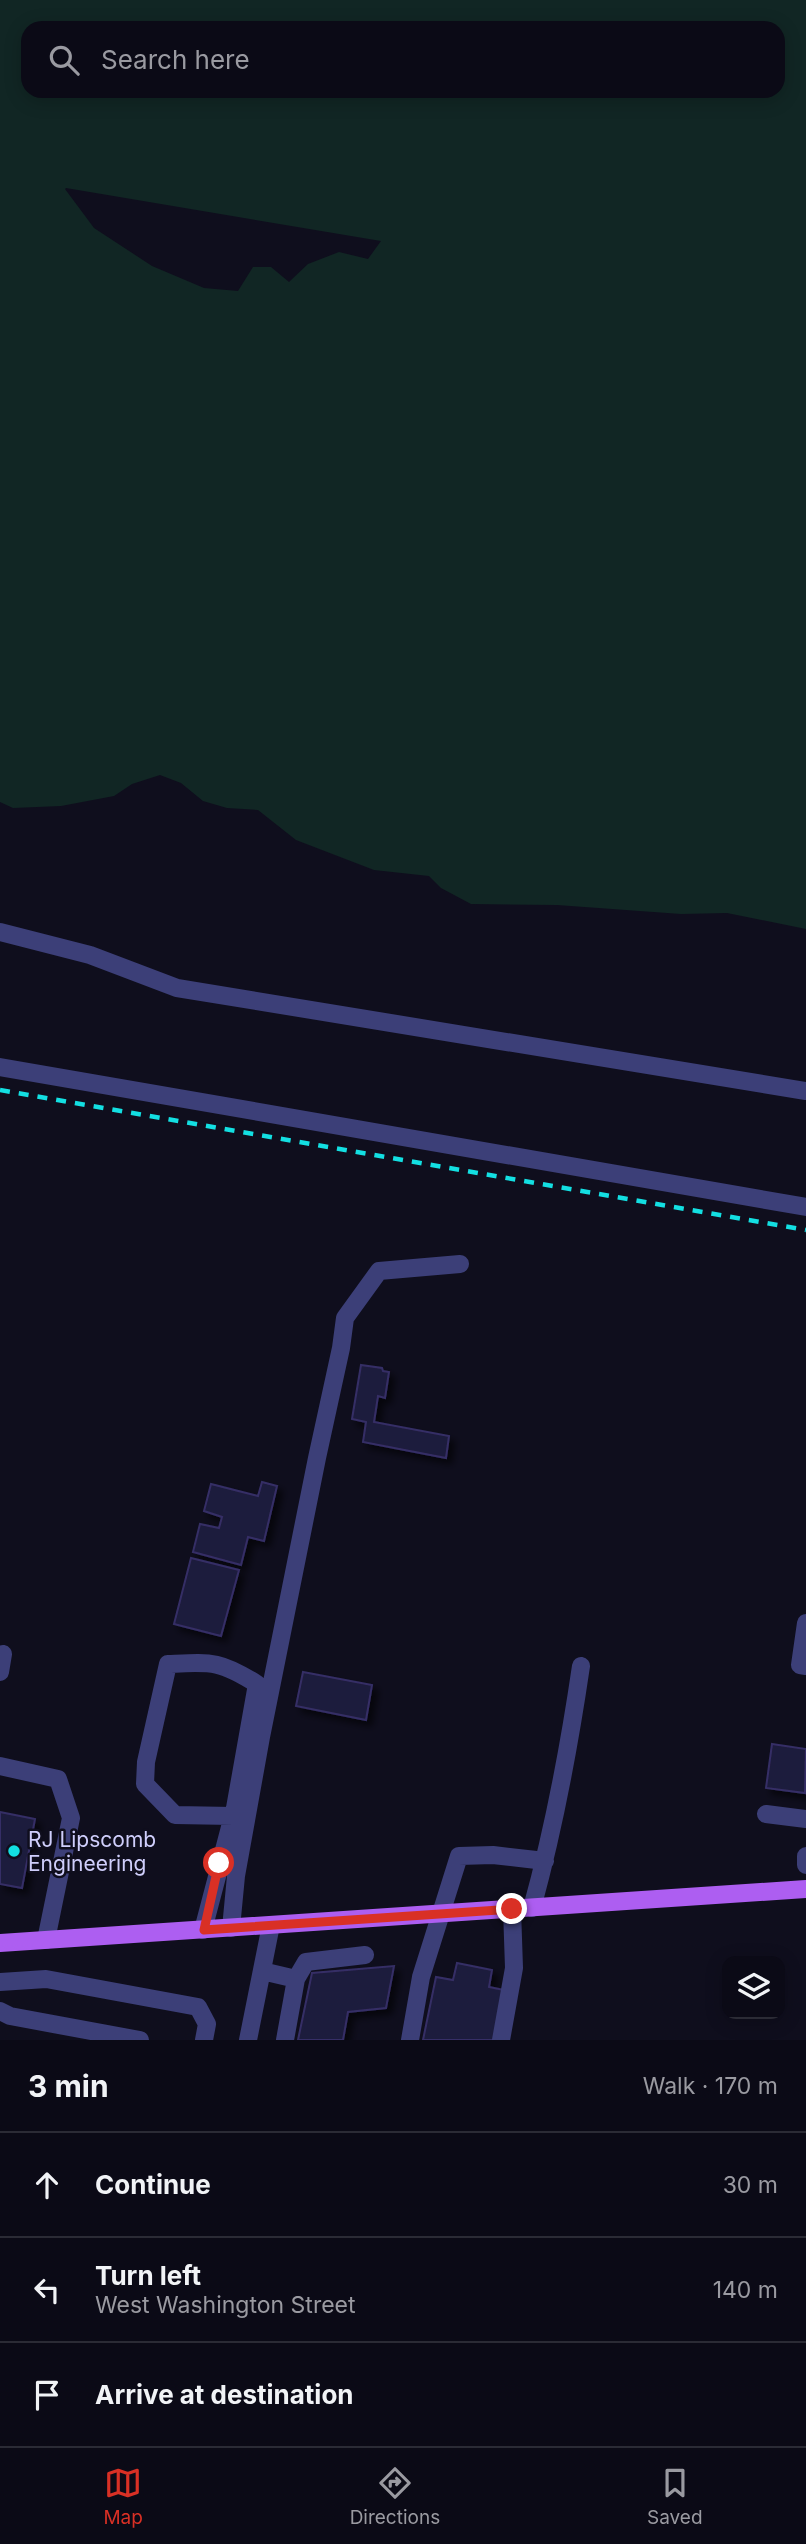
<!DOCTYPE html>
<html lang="en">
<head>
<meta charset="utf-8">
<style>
	:root { --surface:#0b0a16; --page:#191823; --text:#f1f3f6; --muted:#9a9aa1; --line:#2b2b35; --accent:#d93025 }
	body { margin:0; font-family:Inter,sans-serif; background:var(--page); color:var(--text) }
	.controls { position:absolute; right:21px; bottom:21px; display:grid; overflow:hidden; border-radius:14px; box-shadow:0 4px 18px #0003 }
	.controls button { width:63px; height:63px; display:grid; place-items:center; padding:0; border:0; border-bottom:2px solid var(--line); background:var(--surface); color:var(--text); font:35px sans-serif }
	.stop { position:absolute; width:21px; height:21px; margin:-16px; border:5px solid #d93025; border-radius:50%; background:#fff }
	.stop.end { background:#d93025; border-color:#fff; box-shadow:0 2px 7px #0008 }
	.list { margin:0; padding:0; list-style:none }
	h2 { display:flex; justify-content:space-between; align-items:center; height:91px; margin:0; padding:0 28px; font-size:30px }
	h2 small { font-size:23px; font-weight:400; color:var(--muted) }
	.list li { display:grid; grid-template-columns:46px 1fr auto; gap:21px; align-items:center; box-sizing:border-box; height:105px; padding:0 28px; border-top:2px solid var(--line) }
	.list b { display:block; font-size:26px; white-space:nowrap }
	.list p { margin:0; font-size:23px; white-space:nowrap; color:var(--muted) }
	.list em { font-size:23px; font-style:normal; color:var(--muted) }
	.icon { flex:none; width:38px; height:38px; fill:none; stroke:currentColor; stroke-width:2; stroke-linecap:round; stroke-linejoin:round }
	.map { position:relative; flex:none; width:806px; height:2040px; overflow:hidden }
	.search { position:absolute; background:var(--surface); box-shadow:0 4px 18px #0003; left:21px; right:21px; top:21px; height:77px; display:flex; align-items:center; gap:18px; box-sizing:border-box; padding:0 24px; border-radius:21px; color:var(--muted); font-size:26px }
	.sheet { height:406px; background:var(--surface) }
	nav { display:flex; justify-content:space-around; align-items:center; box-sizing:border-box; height:98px; border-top:2px solid var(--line); background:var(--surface); font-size:19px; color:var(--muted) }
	nav a { display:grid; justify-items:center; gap:4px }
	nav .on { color:var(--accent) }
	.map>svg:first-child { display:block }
	.green { fill:#112624; fill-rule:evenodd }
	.building { fill:#1f1b3c; stroke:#352f66; stroke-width:2; filter:url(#shadow) }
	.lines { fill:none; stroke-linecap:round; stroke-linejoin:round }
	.minor { stroke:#3c3f78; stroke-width:18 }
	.major { stroke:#ad5ef1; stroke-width:18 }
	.rail { stroke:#13dfe2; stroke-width:4.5; stroke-dasharray:10 9; stroke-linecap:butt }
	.route { stroke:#d93025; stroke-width:9 }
	.poi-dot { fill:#13dfe2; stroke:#0f0e1d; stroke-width:2.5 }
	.labels { text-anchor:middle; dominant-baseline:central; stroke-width:5; stroke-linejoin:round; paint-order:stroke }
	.poi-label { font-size:21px; fill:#cfcefb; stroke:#0f0e1d; text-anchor:start }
</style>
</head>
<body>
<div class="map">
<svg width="806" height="2040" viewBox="0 0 806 2040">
	<defs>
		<filter id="shadow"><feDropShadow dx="5.5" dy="5.5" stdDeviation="3.5" flood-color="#0009"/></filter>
	</defs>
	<rect width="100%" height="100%" fill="#0f0e1d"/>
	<!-- green -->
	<path class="green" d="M0,0H806V929L727,913L681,914L557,905L471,904L441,888L429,876L374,870L296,840L258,810L227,808L203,801L181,783L160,775L132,784L114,796L61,806L13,808L0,802ZM778,28V91H28V28ZM65,189L66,188L381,241L368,259L339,252L308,264L289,282L271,267H253L238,291L204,288L152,266L94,228Z"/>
	<!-- building -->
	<path class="building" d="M361,1365L382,1368L383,1371L389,1372L385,1398L378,1396L374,1422L449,1436L446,1458L363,1442L366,1422L352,1419Z
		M262,1482L277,1486L264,1541L248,1537L241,1565L193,1552L200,1524L219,1528L222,1517L204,1511L211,1484L258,1496Z
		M191,1558L239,1570L221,1636L174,1624Z
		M303,1672L372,1685L366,1720L296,1706Z
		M772,1744L806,1749L805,1793L766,1788Z
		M0,1812L35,1819L22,1888L0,1884Z
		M457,1963L492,1970L489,1987L504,1990L494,2040H423L436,1977L453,1980Z
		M394,1966L386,2008L348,2012L343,2040H298L312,1973Z"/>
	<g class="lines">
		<!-- minor -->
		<path class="minor" d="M0,932L90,955L177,988L806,1091
			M0,1067L806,1207
			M806,1623L800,1665L806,1666
			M0,1672L3,1654
			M0,1766L58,1779L71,1818L46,1940
			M766,1814L806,1819
			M806,1856V1865
			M532,1908C554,1828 569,1748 581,1666
			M231,1928L236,1876L261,1737L317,1458L341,1348L345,1318L379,1271L460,1264
			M203,1930L235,1808L257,1684C219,1660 211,1662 168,1664L146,1762L145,1784L175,1815L233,1816
			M262,1971L296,1979L285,2040
			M296,1979L306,1962L365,1955
			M0,1982L46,1979L198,2007L207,2024L204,2040
			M0,2011L10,2016L140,2040
			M248,2040L271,1925
			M410,2040L421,1977L459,1856L493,1855L545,1861
			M501,2040L514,1968L512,1909"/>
		<!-- major -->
		<path class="major" d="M0,1943L806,1889"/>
		<!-- rail -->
		<path class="rail" d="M0,1090L806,1230"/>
	</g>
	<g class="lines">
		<!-- route -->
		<path class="route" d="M219,1863L204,1930L512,1909"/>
	</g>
	<!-- markers -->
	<circle class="poi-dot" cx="14" cy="1851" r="7"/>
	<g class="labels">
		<!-- poi labels -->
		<g class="poi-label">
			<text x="28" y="1839">RJ Lipscomb<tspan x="28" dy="24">Engineering</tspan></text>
		</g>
	</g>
</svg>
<div class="controls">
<button><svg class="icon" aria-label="layers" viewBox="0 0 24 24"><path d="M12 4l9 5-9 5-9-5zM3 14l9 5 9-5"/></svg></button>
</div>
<div class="stop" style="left:219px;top:1863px"></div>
<div class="stop end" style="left:512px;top:1909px"></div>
<div class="search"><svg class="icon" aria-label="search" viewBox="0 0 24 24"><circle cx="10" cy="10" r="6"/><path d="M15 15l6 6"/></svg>Search here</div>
</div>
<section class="sheet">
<h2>3 min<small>Walk · 170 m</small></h2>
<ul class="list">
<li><svg class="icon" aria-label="ahead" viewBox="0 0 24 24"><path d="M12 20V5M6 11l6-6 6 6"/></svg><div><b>Continue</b></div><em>30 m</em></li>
<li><svg class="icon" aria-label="left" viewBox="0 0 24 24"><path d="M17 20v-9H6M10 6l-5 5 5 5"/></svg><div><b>Turn left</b><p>West Washington Street</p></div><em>140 m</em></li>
<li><svg class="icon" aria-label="arrive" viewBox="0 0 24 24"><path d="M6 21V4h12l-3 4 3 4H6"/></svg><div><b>Arrive at destination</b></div></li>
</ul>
</section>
<nav>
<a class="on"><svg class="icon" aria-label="map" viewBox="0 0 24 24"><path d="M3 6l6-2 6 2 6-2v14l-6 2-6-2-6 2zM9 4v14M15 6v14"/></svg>Map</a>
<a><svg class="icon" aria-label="directions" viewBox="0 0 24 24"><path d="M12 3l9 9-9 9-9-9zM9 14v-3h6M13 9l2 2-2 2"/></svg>Directions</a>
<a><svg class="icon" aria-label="saved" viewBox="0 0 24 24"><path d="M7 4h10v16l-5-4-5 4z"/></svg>Saved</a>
</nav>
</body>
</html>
